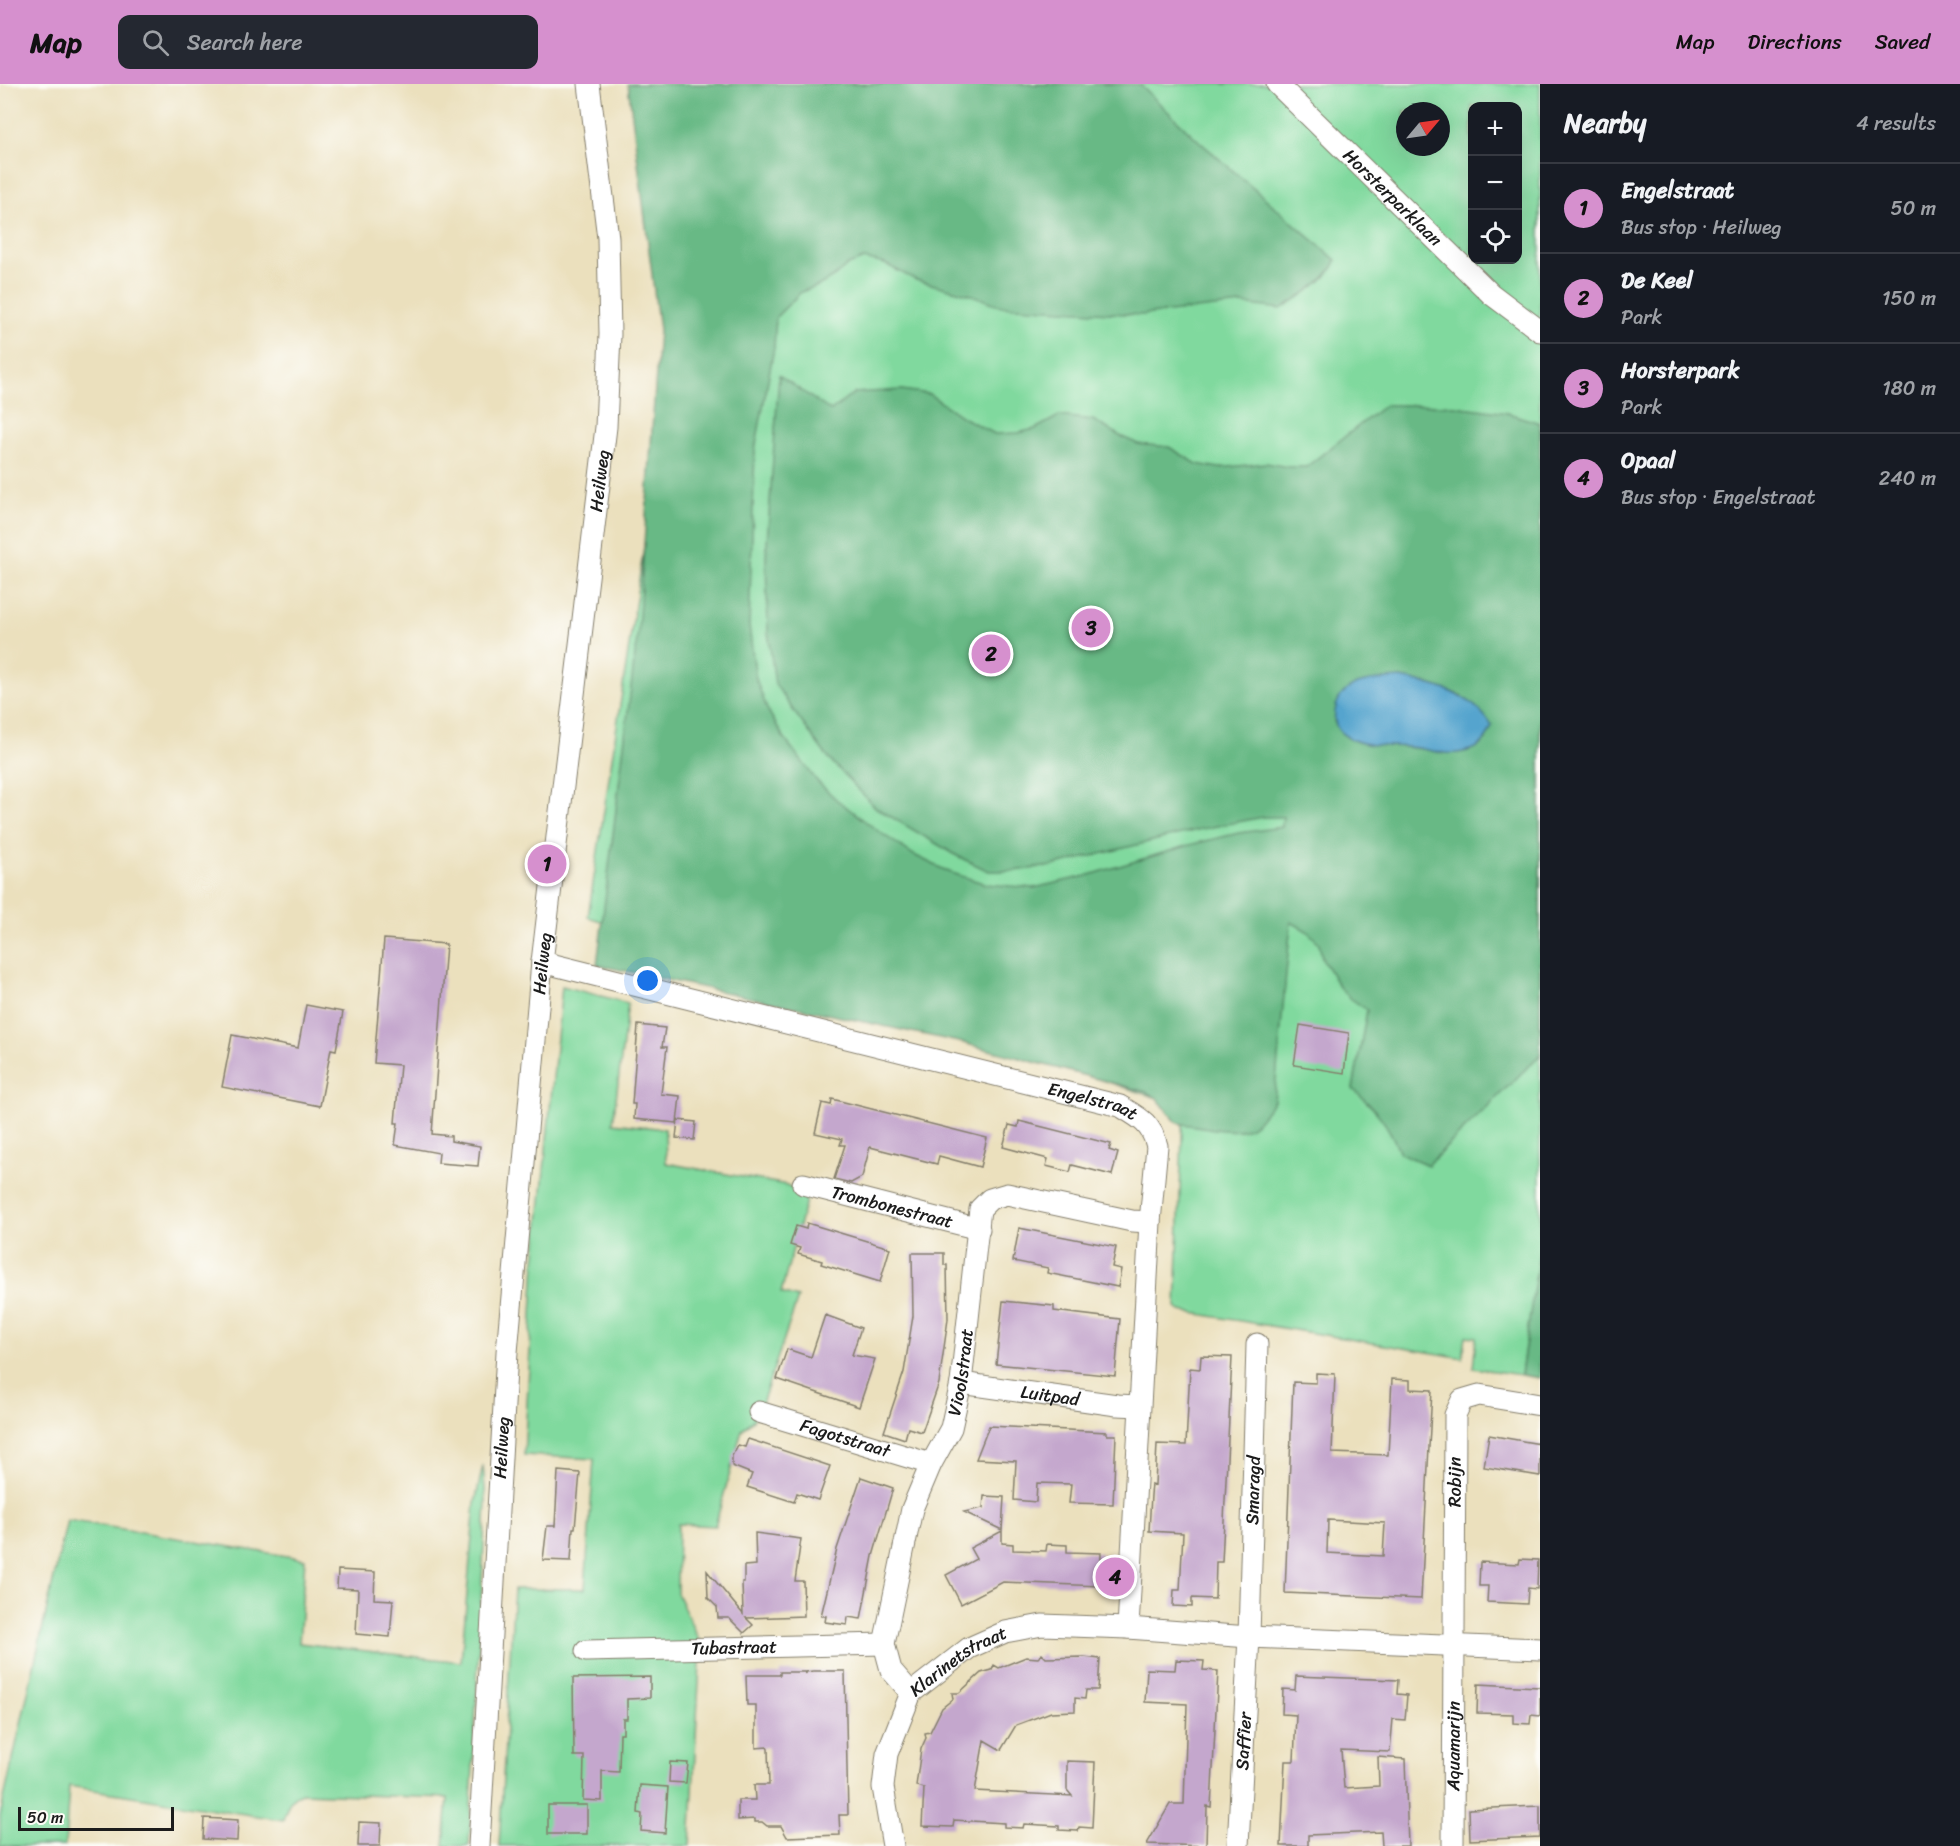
<!DOCTYPE html>
<html lang="en">
<head>
<meta charset="utf-8">
<style>
	:root { --surface:#171b24; --page:#242831; --text:#f1f3f6; --muted:#9ea1a6; --line:#363941; --accent:#d690ce }
	body { margin:0; font-family:Sriracha,sans-serif; background:var(--page); color:var(--text) }
	.controls { position:absolute; right:18px; top:18px; display:grid; overflow:hidden; border-radius:12px; box-shadow:0 6px 24px #0002 }
	.controls button { width:54px; height:54px; display:grid; place-items:center; padding:0; border:0; border-bottom:2px solid var(--line); background:var(--surface); color:var(--text); font:30px sans-serif }
	.compass { position:absolute; left:1396px; top:18px; width:54px; height:54px; border-radius:50%; background:var(--surface); box-shadow:0 6px 24px #0002; rotate:61deg }
	.scale { position:absolute; left:18px; bottom:15px; width:156px; box-sizing:border-box; padding-left:6px; border:3px solid #1c1c1c; border-top:0; font-size:16px; line-height:21px; white-space:nowrap; color:#1c1c1c; -webkit-text-stroke:4px #fdfcf7; paint-order:stroke }
	.you { position:absolute; left:648px; top:897px; width:21px; height:21px; margin:-15px; border:4px solid #fff; border-radius:50%; background:#1a73e8; box-shadow:0 0 0 9px #1a73e833 }
	.badge { display:grid; place-items:center; width:39px; height:39px; border-radius:50%; background:var(--accent); color:#111; font-size:20px; font-weight:700 }
	.pin { position:absolute; translate:-50% -50%; border:3px solid #fff; box-shadow:0 2px 6px #0006 }
	.list { margin:0; padding:0; list-style:none }
	h2 { display:flex; justify-content:space-between; align-items:center; height:78px; margin:0; padding:0 24px; font-size:26px }
	h2 small { font-size:20px; font-weight:400; color:var(--muted) }
	.list li { display:grid; grid-template-columns:39px 1fr auto; gap:18px; align-items:center; box-sizing:border-box; height:90px; padding:0 24px; border-top:2px solid var(--line) }
	.list b { display:block; font-size:22px; white-space:nowrap }
	.list p { margin:0; font-size:20px; white-space:nowrap; color:var(--muted) }
	.list em { font-size:20px; font-style:normal; color:var(--muted) }
	.icon { flex:none; width:33px; height:33px; fill:none; stroke:currentColor; stroke-width:2; stroke-linecap:round; stroke-linejoin:round }
	.map { position:relative; flex:none; width:1540px; height:1762px; overflow:hidden }
	header { display:flex; align-items:center; gap:36px; box-sizing:border-box; height:84px; padding:0 30px; background:var(--accent); color:#111 }
	header strong { font-size:28px }
	nav { display:flex; gap:33px; margin-inline-start:auto; font-size:21px }
	.search { width:420px; height:54px; background:var(--page); display:flex; align-items:center; gap:15px; box-sizing:border-box; padding:0 21px; border-radius:12px; color:var(--muted); font-size:22px }
	main { display:flex }
	aside { flex:1; background:var(--surface) }
	.map>svg:first-child { display:block }
	.green { fill:#80d99e; stroke:#4e7a5d; stroke-width:1.5; fill-rule:evenodd }
	.forest { fill:#68b985; stroke:#426a50; stroke-width:1.5; fill-rule:evenodd }
	.water { fill:#54a4ce; stroke:#386075; stroke-width:1.5 }
	.building { fill:#c4a7cd; fill-rule:evenodd }
	.lines { fill:none; stroke-linecap:round; stroke-linejoin:round }
	.minor-casing { stroke:#847e6c; stroke-width:23 }
	.minor { stroke:#fff; stroke-width:21 }
	.labels { text-anchor:middle; dominant-baseline:central; stroke-width:6; stroke-linejoin:round; paint-order:stroke }
	.street-label { font-size:18px; fill:#1c1c1c; stroke:#fdfcf7 }
</style>
</head>
<body>
<header>
<strong>Map</strong>
<div class="search"><svg class="icon" aria-label="search" viewBox="0 0 24 24"><circle cx="10" cy="10" r="6"/><path d="M15 15l6 6"/></svg>Search here</div>
<nav><a>Map</a><a>Directions</a><a>Saved</a></nav>
</header>
<main>
<div class="map">
<svg width="1540" height="1762" viewBox="0 0 1540 1762">
	<rect width="100%" height="100%" fill="#fdfcf7"/>
	<filter id="ink" filterUnits="userSpaceOnUse"><feTurbulence type="fractalNoise" baseFrequency=".0167" numOctaves="2"/><feDisplacementMap in="SourceGraphic" scale="12" xChannelSelector="R" yChannelSelector="G"/><feConvolveMatrix kernelMatrix="1 2 1 2 8 2 1 2 1" color-interpolation-filters="sRGB"/></filter>
	<filter id="wash" filterUnits="userSpaceOnUse"><feTurbulence type="fractalNoise" baseFrequency=".008" numOctaves="4" result="noise"/><feDisplacementMap in="SourceGraphic" scale="24" xChannelSelector="R" yChannelSelector="G"/><feGaussianBlur stdDeviation="1.35" result="paint"/><feColorMatrix in="noise" values="0 0 0 0 0 0 0 0 0 0 0 0 0 0 0 0 0 1.4 0 .05"/><feComposite in="paint" operator="in"/></filter>
	<g filter="url(#wash)">
		<rect width="100%" height="100%" fill="#ebe0bd"/>
		<!-- green -->
		<path class="green" d="M633,0H1540V1263L1525,1261L1521,1291L1473,1284L1476,1253L1466,1252L1463,1274L1180,1227L1176,1224L1183,1022L588,833L651,416L663,244ZM1472,22H1518V176H1472ZM1405,27H1441V63H1405Z
			M562,902L628,919L613,1039L665,1045L666,1079L787,1101L807,1113L781,1209L798,1214L758,1331L742,1346L715,1442L678,1440L677,1509L701,1561L690,1762H499L514,1505H585L594,1375L524,1371L535,1178Z
			M483,1381L486,1417L469,1762H444L448,1714L302,1709C289,1712 287,1724 283,1736L69,1702L65,1762H0V1732L67,1436L305,1475L299,1559L461,1578L475,1419Z"/>
		<!-- forest -->
		<path class="forest" d="M628,0H1139L1200,58L1336,176C1332,194 1296,215 1281,225L1242,220L1141,231L1001,222L972,211L916,196L885,180L864,175L848,181L835,192L818,202L801,208L776,233L774,264L755,366L749,542L756,595L767,625L784,654L817,697L837,716L881,749L914,771L949,788L986,800L1009,802L1034,804L1086,792L1193,760L1239,749L1282,743L1283,733H1263L1197,746L1052,782L1014,787H989L959,773L876,724L829,675L795,629L775,600L768,548L766,473L779,291L831,327L854,309L902,306L929,310L964,334L995,350L1018,349L1035,345L1059,332L1093,336L1120,352L1138,360L1169,363L1197,380L1219,384L1266,379L1288,383H1306L1385,321H1447L1508,329L1540,339V971L1428,1081L1400,1069C1387,1038 1377,1027 1353,1005L1367,926L1350,914L1339,903L1322,874L1319,859L1307,847L1291,838L1274,1017C1267,1026 1259,1039 1248,1044C1232,1051 1195,1041 1177,1039L1157,1014L1146,1008L963,959L597,881L638,546L659,246ZM1401,594L1428,600L1461,611L1486,656C1478,663 1467,668 1456,669C1442,670 1428,665 1414,664C1394,661 1373,662 1353,656C1343,653 1338,646 1334,637Z
			M1540,1162V1294L1521,1291Z"/>
		<!-- water -->
		<path class="water" d="M1401,594C1438,602 1471,608 1492,642C1488,651 1485,659 1476,664C1471,666 1464,668 1458,669C1444,671 1430,666 1417,664C1397,661 1366,664 1349,654C1338,648 1333,641 1335,628C1339,595 1375,596 1401,594Z"/>
		<g id="blocks">
			<!-- building -->
			<path class="building" d="M384,855L446,860L432,1050L451,1052V1057L480,1062L478,1082L438,1079L439,1069L395,1061L398,1039H395L400,981L374,979Z
				M306,921L343,928L336,966L331,965L320,1022L222,1003L232,951L298,964Z
				M638,941L665,944L662,963H667L661,1010L680,1012L677,1039L634,1035L635,1020H632Z
				M1300,941L1349,949L1344,989L1294,981Z
				M832,1015L987,1054L980,1083L939,1072L937,1080L870,1063L862,1093L851,1099L834,1095L845,1061H840L842,1055L815,1049L822,1019L831,1021Z
				M678,1036L696,1038L694,1056L676,1054Z
				M1019,1037L1111,1060L1109,1066L1118,1069L1112,1091L1072,1081L1070,1088L1046,1082L1048,1075L1003,1063L1009,1041L1018,1043Z
				M807,1139L890,1164L880,1198L821,1180L822,1177L798,1170L800,1164L790,1161L796,1142L806,1145Z
				M1019,1144L1116,1163L1112,1183L1121,1185L1118,1203L1047,1189L1048,1184L1013,1177Z
				M912,1169H944V1181H947L948,1235L939,1299L922,1348L908,1344L905,1355L884,1348L904,1288L913,1232Z
				M1003,1217L1054,1222V1227L1120,1235L1115,1292L996,1280Z
				M825,1231L861,1244L852,1271L875,1275L859,1323L777,1295L787,1265L811,1273Z
				M1201,1272L1232,1273L1222,1478H1216L1215,1515L1192,1514V1523L1173,1522L1174,1506H1180L1183,1449L1149,1447L1151,1411L1152,1400L1155,1401L1157,1360L1186,1361L1190,1284L1200,1285Z
				M1316,1289L1335,1290L1332,1369L1388,1371L1392,1295L1410,1296V1305L1432,1306L1421,1515L1285,1509L1293,1298L1316,1299ZM1328,1436L1385,1439L1383,1472L1327,1469Z
				M989,1342L1107,1348V1351H1116L1113,1420L1069,1419L1071,1400L1037,1399L1036,1418L1014,1416L1016,1377L976,1375Z
				M1489,1351L1540,1360V1392L1484,1383Z
				M748,1355L830,1382L818,1416L797,1409L794,1418L747,1403L752,1390L732,1382V1372L738,1361L745,1363Z
				M558,1387L580,1389L575,1444H573L571,1477L543,1476L547,1442H555Z
				M861,1393L893,1404L873,1472L861,1535L848,1533L847,1541L825,1538L826,1532H821L837,1465Z
				M984,1412L1004,1413L1002,1446L964,1428L983,1424Z
				M1002,1447V1459L1013,1460V1466L1046,1467L1047,1460L1067,1461V1468L1101,1469L1100,1502L1003,1498L961,1520L946,1491L976,1475L970,1464Z
				M755,1449L801,1455L795,1497H803L804,1532L746,1534L753,1541L744,1549L729,1534H718L717,1523L708,1514L707,1487L743,1530L742,1498H744V1482L756,1481Z
				M1520,1475L1538,1476L1537,1505L1528,1504L1527,1520L1487,1518L1488,1502H1479L1480,1478L1519,1480Z
				M338,1486L375,1488L374,1515L393,1516L390,1553L356,1550L358,1505L337,1504Z
				M1042,1570L1046,1574L1084,1573L1100,1575L1098,1606H1086L1085,1615L1075,1614V1627L1051,1628L1016,1641L1001,1666L984,1656L975,1707L1072,1712L1067,1706V1677L1095,1678L1092,1744L1079,1743L1078,1747L1059,1746V1742L1024,1740L1023,1744L1004,1743V1739L954,1736L953,1743L922,1742L924,1704L916,1702L921,1665L926,1654L925,1649L930,1648L942,1624L953,1615L952,1609H959L981,1589L992,1586L994,1581L999,1584L1026,1573L1038,1574Z
				M1176,1576L1204,1577L1203,1586L1218,1587L1211,1723L1207,1722L1206,1762L1147,1760L1170,1720H1184L1187,1620L1145,1618L1147,1585L1175,1586Z
				M813,1587H845L848,1731H839L840,1751L787,1753L781,1742H767L762,1738H755V1735L738,1736V1716H755L754,1701H769L768,1665L767,1663L756,1664V1621H747L746,1591H780V1588H805L806,1590V1588Z
				M1296,1592L1398,1596L1397,1610L1407,1611L1405,1636L1393,1635L1390,1668L1341,1666L1344,1704L1379,1702L1378,1673L1405,1675L1408,1762H1382L1381,1748L1308,1751V1762H1281L1285,1677H1294L1296,1631L1282,1630L1283,1605L1295,1606Z
				M650,1593V1614L627,1615V1635H623V1650H620L619,1688L602,1687V1717L583,1716L584,1672H574L573,1594Z
				M1478,1600L1540,1603V1632L1531,1631L1530,1640L1513,1639V1630L1477,1629Z
				M670,1678L688,1679L686,1699L669,1698Z
				M640,1701L668,1703L665,1749L641,1747L642,1730L638,1729Z
				M548,1721H587V1750H548Z
				M1540,1722V1753L1470,1756L1469,1725Z
				M204,1734L238,1736L237,1757L203,1755Z
				M359,1738L381,1739L380,1762H358Z"/>
		</g>
	</g>
	<g filter="url(#ink)">
		<use href="#blocks" fill-opacity="0" stroke="#847e6c" stroke-width="1.5"/>
		<g class="lines">
			<!-- minor casing -->
			<g class="minor-casing">
				<g id="minor">
					<path id="s1" d="M1277,0L1491,210L1540,247"/>
					<path id="s2" d="M542,878L1120,1022C1140,1034 1151,1039 1157,1062L1150,1138L1128,1544"/>
					<path id="s3" d="M803,1100L979,1145"/>
					<path id="s4" d="M961,1299L1117,1321L1139,1322"/>
					<path id="s5" d="M759,1328L931,1380"/>
					<path id="s6" d="M586,1567L884,1560"/>
					<path id="s7" d="M911,1609L891,1586L884,1560L912,1425L931,1380L951,1344L961,1299L980,1125L990,1115L1007,1110L1132,1137L1150,1138"/>
					<path id="s8" d="M479,1762L507,1268L542,878L606,343L610,250L608,154L589,0"/>
					<path id="s9" d="M893,1762L883,1703L887,1670L911,1609L969,1564L1005,1548L1042,1541L1128,1544L1249,1553L1540,1565"/>
					<path id="s10" d="M1238,1762L1249,1553L1257,1260"/>
					<path id="s11" d="M1453,1762L1455,1331L1462,1316L1479,1311L1540,1321"/>
				</g>
			</g>
			<!-- minor -->
			<use href="#minor" class="minor"/>
		</g>
	</g>
	<g class="labels">
		<!-- street labels -->
		<g class="street-label">
			<text stroke="none"><textPath href="#s1" startOffset="162">Horsterparklaan</textPath></text>
			<text stroke="none"><textPath href="#s8" startOffset="1371">Heilweg</textPath></text>
			<text stroke="none"><textPath href="#s8" startOffset="885">Heilweg</textPath></text>
			<text stroke="none"><textPath href="#s2" startOffset="568">Engelstraat</textPath></text>
			<text stroke="none"><textPath href="#s3" startOffset="92">Trombonestraat</textPath></text>
			<text stroke="none"><textPath href="#s7" startOffset="342">Vioolstraat</textPath></text>
			<text stroke="none"><textPath href="#s4" startOffset="90">Luitpad</textPath></text>
			<text stroke="none"><textPath href="#s5" startOffset="90">Fagotstraat</textPath></text>
			<text stroke="none"><textPath href="#s8" startOffset="399">Heilweg</textPath></text>
			<text stroke="none"><textPath href="#s11" startOffset="364">Robijn</textPath></text>
			<text stroke="none"><textPath href="#s10" startOffset="356">Smaragd</textPath></text>
			<text stroke="none"><textPath href="#s6" startOffset="148">Tubastraat</textPath></text>
			<text stroke="none"><textPath href="#s9" startOffset="216">Klarinetstraat</textPath></text>
			<text stroke="none"><textPath href="#s10" startOffset="105">Saffier</textPath></text>
			<text stroke="none"><textPath href="#s11" startOffset="100">Aquamarijn</textPath></text>
		</g>
	</g>
</svg>
<div class="controls">
<button>+</button>
<button>−</button>
<button><svg class="icon" aria-label="locate" viewBox="0 0 24 24"><circle cx="12" cy="12" r="6"/><path d="M12 2v4M12 18v4M2 12h4M18 12h4"/></svg></button>
</div>
<svg class="compass" viewBox="-18 -18 36 36"><path d="M0-13l5 13h-10z" fill="#e53935"/><path d="M0 13l5-13h-10z" fill="#9ea1a6"/></svg>
<div class="scale">50 m</div>
<div class="you"></div>
<div class="pin badge" style="left:547px;top:780px">1</div>
<div class="pin badge" style="left:991px;top:570px">2</div>
<div class="pin badge" style="left:1091px;top:544px">3</div>
<div class="pin badge" style="left:1115px;top:1493px">4</div>
</div>
<aside>
<h2>Nearby<small>4 results</small></h2>
<ul class="list">
<li><span class="badge">1</span><div><b>Engelstraat</b><p>Bus stop · Heilweg</p></div><em>50 m</em></li>
<li><span class="badge">2</span><div><b>De Keel</b><p>Park</p></div><em>150 m</em></li>
<li><span class="badge">3</span><div><b>Horsterpark</b><p>Park</p></div><em>180 m</em></li>
<li><span class="badge">4</span><div><b>Opaal</b><p>Bus stop · Engelstraat</p></div><em>240 m</em></li>
</ul>
</aside>
</main>
</body>
</html>
